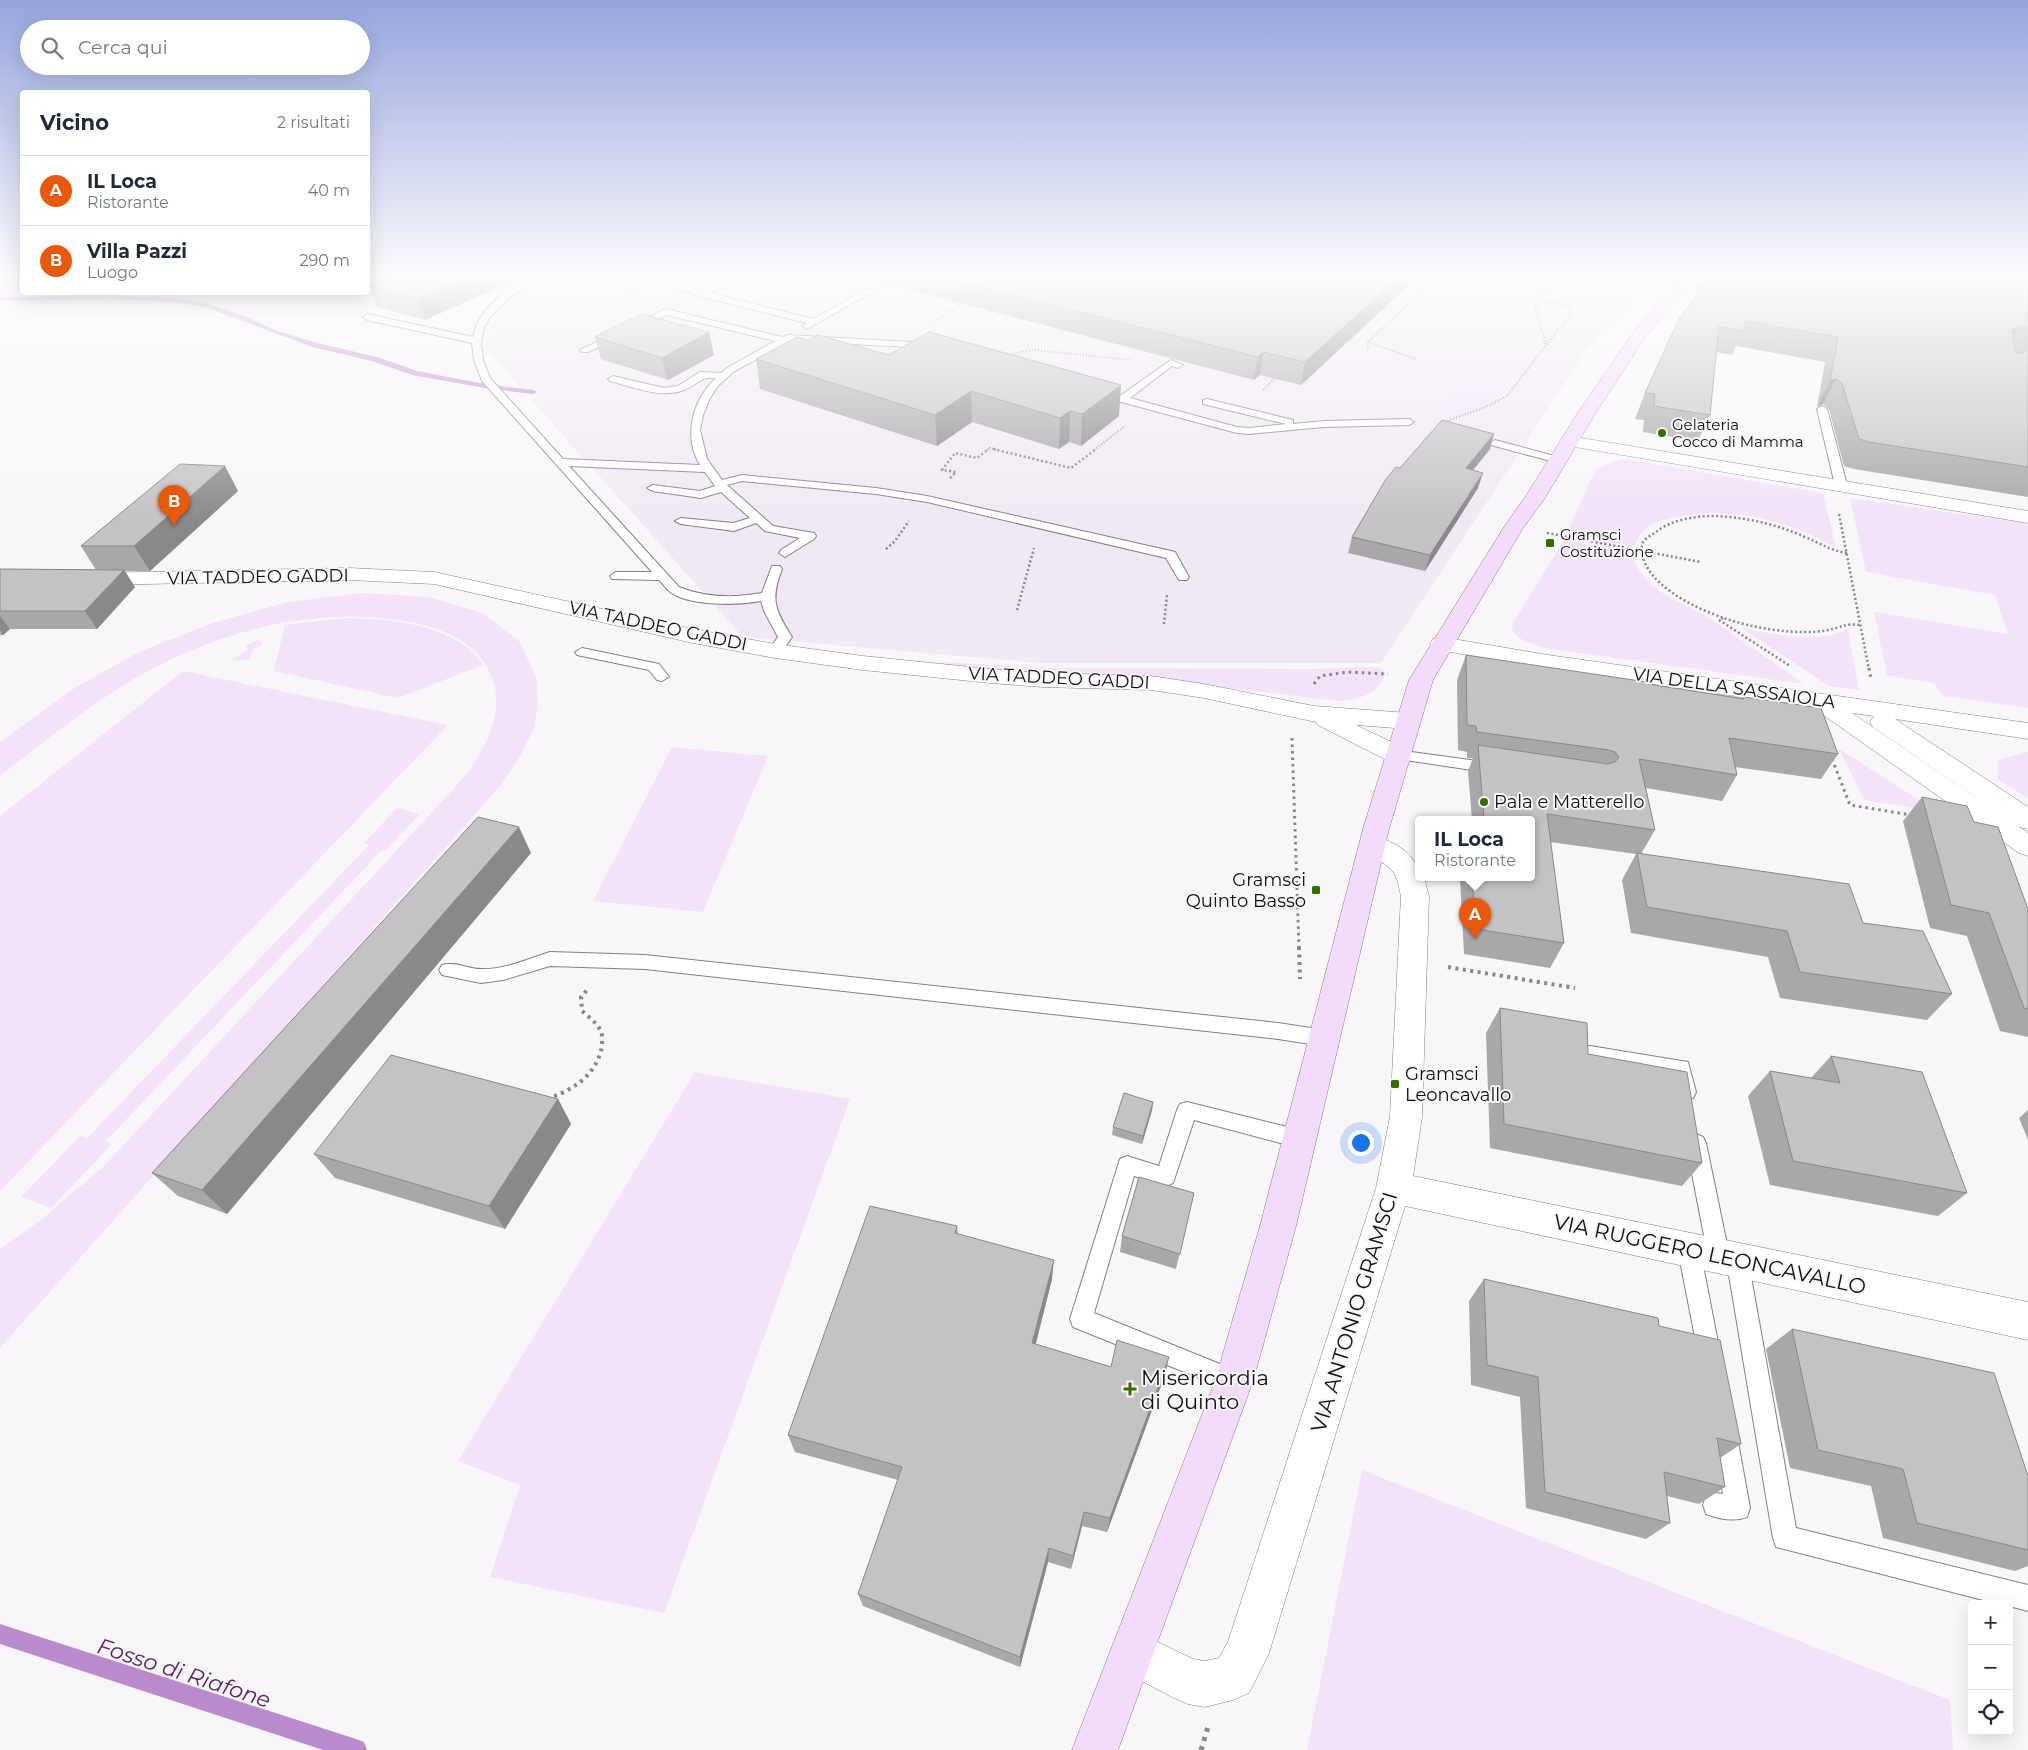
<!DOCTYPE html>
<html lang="it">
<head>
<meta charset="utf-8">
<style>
	:root { --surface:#fff; --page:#f2f2f3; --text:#1f2937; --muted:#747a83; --line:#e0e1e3; --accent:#ea580c }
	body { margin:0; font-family:Montserrat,sans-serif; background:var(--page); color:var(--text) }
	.controls { position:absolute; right:15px; bottom:15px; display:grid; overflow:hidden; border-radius:5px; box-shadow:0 5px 20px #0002 }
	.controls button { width:45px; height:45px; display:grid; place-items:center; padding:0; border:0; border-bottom:1px solid var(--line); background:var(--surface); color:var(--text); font:25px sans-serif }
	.you { position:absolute; left:1360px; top:1142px; width:18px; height:18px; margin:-12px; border:4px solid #fff; border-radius:50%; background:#1a73e8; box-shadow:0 0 0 8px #1a73e833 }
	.badge { display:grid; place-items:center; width:32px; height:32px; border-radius:50%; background:var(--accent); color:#fff; font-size:16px; font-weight:700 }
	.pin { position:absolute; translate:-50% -41px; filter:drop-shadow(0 1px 2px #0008) }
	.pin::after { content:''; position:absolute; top:26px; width:18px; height:15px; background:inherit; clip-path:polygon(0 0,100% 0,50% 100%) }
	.popup { position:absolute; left:1415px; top:816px; width:120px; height:65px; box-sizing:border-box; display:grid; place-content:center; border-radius:5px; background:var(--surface); filter:drop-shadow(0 1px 4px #0005); font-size:16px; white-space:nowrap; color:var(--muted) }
	.popup b { font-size:19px; color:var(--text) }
	.popup::after { content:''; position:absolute; left:50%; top:100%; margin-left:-10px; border:10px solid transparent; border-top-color:var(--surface) }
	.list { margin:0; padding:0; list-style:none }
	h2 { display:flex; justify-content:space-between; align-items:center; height:65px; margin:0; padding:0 20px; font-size:21px }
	h2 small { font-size:16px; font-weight:400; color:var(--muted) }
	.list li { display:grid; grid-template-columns:32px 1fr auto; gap:15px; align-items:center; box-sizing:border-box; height:70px; padding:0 20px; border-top:1px solid var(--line) }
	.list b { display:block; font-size:19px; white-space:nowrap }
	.list p { margin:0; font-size:16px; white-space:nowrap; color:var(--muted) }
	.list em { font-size:16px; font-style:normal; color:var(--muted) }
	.icon { flex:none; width:28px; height:28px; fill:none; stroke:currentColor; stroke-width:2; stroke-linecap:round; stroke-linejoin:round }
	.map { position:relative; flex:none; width:2028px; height:1750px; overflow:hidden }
	.search { position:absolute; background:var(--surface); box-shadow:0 5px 20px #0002; left:20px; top:20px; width:350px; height:55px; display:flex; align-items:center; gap:12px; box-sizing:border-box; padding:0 18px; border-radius:28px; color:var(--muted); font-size:19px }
	.panel { position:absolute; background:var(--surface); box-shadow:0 5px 20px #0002; left:20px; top:90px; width:350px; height:205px; border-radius:5px }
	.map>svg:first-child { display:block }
	.built { fill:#f0e9f3 }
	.green { fill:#f2e3f9 }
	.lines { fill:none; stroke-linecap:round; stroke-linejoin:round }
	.stream { fill:#ba8bcc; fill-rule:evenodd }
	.service-casing { stroke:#838183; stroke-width:2 }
	.minor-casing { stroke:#838183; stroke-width:1 }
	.secondary-casing { stroke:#838183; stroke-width:1 }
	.path-far4 { stroke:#888688; stroke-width:2; stroke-dasharray:1 2; stroke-linecap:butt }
	.path-far3 { stroke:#888688; stroke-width:2.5; stroke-dasharray:2 2.5; stroke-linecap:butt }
	.path-far2 { stroke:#888688; stroke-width:3; stroke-dasharray:2.5 4; stroke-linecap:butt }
	.path-far1 { stroke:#888688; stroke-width:4; stroke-dasharray:3 4.5; stroke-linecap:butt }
	.path { stroke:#888688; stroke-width:5; stroke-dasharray:4 5.5; stroke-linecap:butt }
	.service { fill:#fff; fill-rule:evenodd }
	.minor { fill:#fff; fill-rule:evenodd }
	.secondary { fill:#f2dcfa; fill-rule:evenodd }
	.wall { fill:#a9a7a9 }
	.shaded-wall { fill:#89888a }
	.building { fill:#c4c2c5; stroke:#89888a }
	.poi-dot { fill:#326f00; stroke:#f9f6f9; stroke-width:2 }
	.labels { text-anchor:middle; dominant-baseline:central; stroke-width:4; stroke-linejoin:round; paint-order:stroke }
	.far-poi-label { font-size:15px; fill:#100f10; stroke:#f9f6f9; text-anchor:start }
	.street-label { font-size:18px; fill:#100f10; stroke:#f9f6f9 }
	.poi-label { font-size:18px; fill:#100f10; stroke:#f9f6f9; text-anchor:start }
	.near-street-label { font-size:21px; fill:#100f10; stroke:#f9f6f9 }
	.near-poi-label { font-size:21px; fill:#100f10; stroke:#f9f6f9; text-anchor:start }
	.near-water-label { font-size:22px; font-style:italic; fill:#571e6b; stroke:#f9f6f9 }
</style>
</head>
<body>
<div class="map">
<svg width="2028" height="1750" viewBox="0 0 2028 1750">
	<rect width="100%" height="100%" fill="#f9f6f9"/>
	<!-- built -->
	<path class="built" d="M550,277H1659L1586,351L1381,663H1040L743,637L485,348L494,317L513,296Z"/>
	<!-- green -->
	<path class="green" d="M1438,360L1456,361L1466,367V371C1457,378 1437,376 1431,365Z
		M1494,389L1503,393L1502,397C1486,404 1446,428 1432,410C1438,393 1478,390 1494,389Z
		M1623,459L1823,493L1836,548C1827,545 1819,538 1809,534C1765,515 1715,507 1667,519C1652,523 1638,530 1635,547L1567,533L1595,470L1610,463Z
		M1850,498L2026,523L2028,527V708L1943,696L1934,683L1887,676L1874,612L2008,634L1995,595L1866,572Z
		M1564,540L1633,552C1638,590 1682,601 1709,618C1741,639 1772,662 1804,684L1544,648L1521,639L1512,631L1513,623Z
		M362,593L428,597L483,613L520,642L537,680L538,702L534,727L521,755L500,786L0,1348V1249L42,1219L104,1166L458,784C484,753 509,712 489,671C474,639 437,627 405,621C308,604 201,636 119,688C78,714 39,746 0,776V742L73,689L139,652L212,623L288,602Z
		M346,618C389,619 458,624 483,665L398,698L274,671L285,625Z
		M1740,627C1766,634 1824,644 1848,629L1859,690L1829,686Z
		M257,640L261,641L262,645L253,649L249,660H232L248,649L246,646Z
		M941,662L1044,668L1310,669L1369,667L1381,668L1386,673C1376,696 1362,698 1339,701L1168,681L1048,676L942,664Z
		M183,671L448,725L0,1191V816Z
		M672,747L768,756L703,912L593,901Z
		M1839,749L1938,812L1864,800Z
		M2028,752V798L1998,780L1997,760Z
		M397,808L420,814L385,851L382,850L106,1141L112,1144L51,1208L21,1197L80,1136L87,1138L369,845L364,843Z
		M695,1072L850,1099L664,1613L490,1577L520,1485L458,1461Z
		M1362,1470L1950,1700L1953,1750H1307Z"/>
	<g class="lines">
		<!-- stream -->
		<path class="stream" d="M109,295L174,298L206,303L245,316L275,330L317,343L377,357L417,371L485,384L533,390L537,392L533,394L485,388L412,375L372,361L312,347L205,307L174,302L109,299L0,301V297Z
			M0,1624L356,1739L364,1742L367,1750H323L0,1644Z"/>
		<!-- service casing -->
		<g class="service-casing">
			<path id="service" d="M531,276H542L510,297L490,317L484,328L481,343L483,360L490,378L563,459L700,465C683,437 692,400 716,378C699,376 698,385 684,390C661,399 632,387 610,381L608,379L613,376L664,388L678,386L700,372L721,373L727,368L775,341L667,315L588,352H582L580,350L666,309L782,337L788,335L929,343L932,344V348L790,341L733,372L718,386L710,398L703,415L700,430L707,459L722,480L742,475L876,488L927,496L1171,551L1175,552L1189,577L1187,580H1179L1166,558L927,502L876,494L742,481L727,485L773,526L814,533L816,536L814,539L785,557L779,553L781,550L800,538L765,531L756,523L734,531L681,524L675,521L681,518L733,523L750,518L721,492L701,498L653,491L647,488L653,485L700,491L715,486L705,472L569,466L679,587C706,598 734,598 762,593L772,566H780L782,569C770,600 775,610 792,637L780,654H770L768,651L778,637L764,611L761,601C739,605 688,607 669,591C666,588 662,583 659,580L612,579L610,576L616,572H652L482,381L474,360L472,343L367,320L363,317L367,314L473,337C479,307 506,291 531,276Z
				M596,276H609L640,289L633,291Z
				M641,276H655L702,291L732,276H744L711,293L813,319L867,289L874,291L807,329L802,326L807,323L700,296Z
				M1171,360L1183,365L1178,368L1172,366L1130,398L1237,427L1249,428L1286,424L1203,404V400L1207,399L1293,420V424L1324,421L1409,419L1414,422L1409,425L1324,427L1249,434L1237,433L1095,395L1094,393L1099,390L1120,396Z
				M1822,406L1827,409L1847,485L1845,487H1837L1835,485L1817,409Z
				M1495,440L1562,458L1563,460L1558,463L1491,445L1490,443Z
				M582,648L659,664L669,677L662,681L657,680L649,670L577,655L575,652Z
				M1397,750L1492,763L1497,764L1499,768L1497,772L1492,773L1392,758L1390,755L1392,752Z
				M550,952L645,955L1278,1023L1324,1030L1331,1033L1333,1038L1331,1043L1324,1046L1278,1039L645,969L550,966L503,980L481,983L442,975L439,970L442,965C455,961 468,969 481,969C504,970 528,959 550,952Z
				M1590,1046L1688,1062L1696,1092L1693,1098L1686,1100L1679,1098L1673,1075L1583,1060L1581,1054L1583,1048Z
				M1187,1102L1299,1130L1306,1133L1309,1139L1306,1145L1299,1148L1194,1120L1173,1183L1166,1186L1134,1176L1094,1313L1242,1373L1245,1381L1242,1389L1234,1392L1073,1327L1070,1319L1120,1159L1127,1156L1159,1166L1177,1110L1180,1104Z
				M1696,1134L1703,1137L1706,1143L1729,1254L1737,1250L1745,1253L1748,1260L1796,1528L2028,1585V1611L2009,1606V1604H1999L1776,1547L1773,1538L1727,1263L1719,1266L1711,1263L1708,1256L1686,1143L1689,1137Z
				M1689,1240L1696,1243L1700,1250L1721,1358L1718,1366L1710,1369L1702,1366L1699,1358L1678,1250L1682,1243Z
				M1724,1419L1732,1423L1736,1431L1750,1508L1747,1517C1734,1522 1719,1519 1706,1514L1703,1505L1706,1496L1715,1493L1723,1494L1712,1431L1716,1423Z"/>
		</g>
		<!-- minor casing -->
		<g class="minor-casing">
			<path id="minor" d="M1569,436L2028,511V523L1563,445L1560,441L1563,437Z
				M349,568L434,572L693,629L775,644L863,656L990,669L1043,673L1151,676L1204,684L1314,706L1408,713L1417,716L1420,721L1417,726L1408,729L1356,725L1406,749L1409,755L1406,761L1397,763L1388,761L1318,725L1316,722L1204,698L1151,690L1043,687L990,683L863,670L775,658L693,643L434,584L349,580L94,585L87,583L84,579L87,575L94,573Z
				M1441,637L1548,655L2028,723V739L1895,719L2028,807V829L2019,827L2028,833V856L2019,853L1812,707L1548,669L1433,649L1430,644L1433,639ZM1852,713L1874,716L1870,722L1873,727L2012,822Z
				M1373,835C1394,842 1419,854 1419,878H1424L1429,896L1422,1117L1413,1176L2028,1302V1340L1405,1206L1269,1653L1249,1693L1233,1700L1205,1707L1188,1704L1172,1697L1117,1668L1111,1652L1117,1636L1133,1630L1193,1659L1205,1661L1219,1658L1228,1642L1376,1188L1390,1117L1401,896C1399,888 1398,879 1394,873C1385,860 1367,858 1360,845L1364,838Z"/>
		</g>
		<!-- secondary casing -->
		<g class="secondary-casing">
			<path id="secondary" d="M1689,276H1705L1668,310L1646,336L1595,414L1545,498L1523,528L1433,680L1389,829L1296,1226L1253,1381L1118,1750H1072L1215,1381L1260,1226L1363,829L1409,680L1504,527L1526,496L1577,414L1635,330L1658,304Z"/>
		</g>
		<!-- path-far4 -->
		<path class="path-far4" d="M1409,279L1432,284
			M1491,282C1512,282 1540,281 1552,302
			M944,299L960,305
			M1547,302L1568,306L1572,313L1546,345L1535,306Z
			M933,322L966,302
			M1368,342L1427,287L1464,276
			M1368,349V342L1416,359
			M1009,356L1023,351L1034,350L1131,360
			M1263,390L1276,377
			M1447,424L1449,420L1486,407L1507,396L1546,345
			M987,450L990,448L998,450
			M1094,450L1125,426"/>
		<!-- path-far3 -->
		<path class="path-far3" d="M993,449L1071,468L1096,449
			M950,478L956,472L942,470L955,453L977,458L989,449
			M1839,514L1869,670
			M1547,533L1701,562
			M886,549L895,541L909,521
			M1847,553C1831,551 1820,543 1805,537C1776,524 1745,517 1713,516C1694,516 1671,520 1656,532C1652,535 1647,537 1644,541C1641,544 1642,548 1642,552C1645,584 1696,609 1724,618C1751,628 1799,636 1828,630C1843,627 1844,623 1861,625
			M1017,610L1034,548
			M1723,618L1719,620L1790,666
			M1164,624L1167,595"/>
		<!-- path-far2 -->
		<path class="path-far2" d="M1869,668L1871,679
			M1314,684L1320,676L1348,672L1388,674
			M1292,738L1299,948
			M1832,759L1850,805L1911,815"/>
		<!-- path-far1 -->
		<path class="path-far1" d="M1299,947L1300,979
			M1448,967L1575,988
			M547,1099C572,1090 593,1078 601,1051C602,1045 603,1037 601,1031C597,1023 589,1017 582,1011L581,997L588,989"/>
		<!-- path -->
		<path class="path" d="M1201,1750L1208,1727"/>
		<!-- service -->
		<use href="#service" class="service"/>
		<!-- minor -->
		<use href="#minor" class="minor"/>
		<!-- secondary -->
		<use href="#secondary" class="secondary"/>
	</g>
	<!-- wall -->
	<path class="wall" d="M390,276H523L425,320L377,307L369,285Z
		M857,276H1413L1411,283L1301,385L1260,375L1254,380Z
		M1636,276H1686L1676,285Z
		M1699,276H2028V497L1854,469L1844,466L1829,409L1823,404L1817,407L1825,362L1736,346L1732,355L1716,352L1710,415L1698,441L1643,432L1644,420L1635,419L1645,393L1700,290L1694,289Z
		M595,337L714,355L668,380L601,359Z
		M808,340L889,355L1119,416L1081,446L1069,442L1059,449L972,422L937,446L760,389L756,359Z
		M1490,449L1473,470L1478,488L1425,571L1348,553L1352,537L1400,468Z
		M238,491L150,571H125L135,587L97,629H10L3,635H0V569L96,570L81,546Z
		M1466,655L1648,684L1743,698L1744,697L1838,754L1821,779L1735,767L1737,775L1722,801L1646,788L1655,830L1641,854L1863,923L1952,994L1927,1020L1780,998L1768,957L1631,933L1622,880L1636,854L1550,842L1564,943L1550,968L1464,954L1460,878H1531V820H1472L1468,771L1473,758H1467V752L1458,750L1457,680Z
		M1922,797L1974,822L2028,909V1037L2000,1031L1967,936L1930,928L1903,821Z
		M531,853L227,1214L178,1196L152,1173Z
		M1500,1008L1588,1054L1702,1163L1682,1186L1490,1148L1486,1033Z
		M1831,1056L1967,1193L1938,1216L1770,1185L1748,1096L1770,1071L1811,1078Z
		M558,1099L571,1124L505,1229L335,1178L314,1154Z
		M1153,1102L1152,1110L1142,1144L1112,1135L1113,1127Z
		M2028,1110V1140L2019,1118Z
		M1194,1193L1176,1269L1120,1252L1122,1236Z
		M957,1226L958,1234L1052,1279L1036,1344L1111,1367L1165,1375L1107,1532L1082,1526L1071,1569L1048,1562L1020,1667L863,1606L858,1594L898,1480L795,1452L788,1435Z
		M1484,1279L1659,1326L1741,1444L1720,1458L1725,1487L1699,1504L1667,1496L1670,1523L1646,1539L1526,1508L1520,1397L1471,1385L1469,1301Z
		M1792,1329L2028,1476V1566L2015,1571L1883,1538L1871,1486L1790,1468L1766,1349Z"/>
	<!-- shaded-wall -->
	<path class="shaded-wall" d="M468,276H523L425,320L418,299Z
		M1400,276H1413L1411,283L1301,385L1305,362Z
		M1680,276H1686L1676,285Z
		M2020,326L2004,350L2012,330Z
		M709,332L714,355L668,380L662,358Z
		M1263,352L1260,375L1254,380L1258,357Z
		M1836,379L1823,404L1817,407L1830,381Z
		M1121,385L1119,416L1081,446L1082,414Z
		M971,391L972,422L937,446L935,415Z
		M1070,411L1069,442L1059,449L1060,418Z
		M1494,434L1490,449L1462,484L1466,468Z
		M225,466L238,491L150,571L134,546Z
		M1483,473L1478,488L1425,571L1430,555Z
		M124,570L135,587L97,629L85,611Z
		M0,616L10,629L3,635L0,630Z
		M519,827L531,853L227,1214L202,1190Z
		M558,1099L571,1124L505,1229L489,1206Z
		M1153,1102L1152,1110L1142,1144L1143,1136Z
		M1054,1260L1052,1279L1031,1361L1032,1343Z
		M1169,1357L1165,1375L1107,1532L1110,1518Z
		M1084,1512L1082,1526L1071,1569L1073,1556Z
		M1049,1548L1048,1562L1020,1667V1657Z"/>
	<!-- building -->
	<path class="building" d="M390,276H468L418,299L369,285Z
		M938,276H1400L1305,362L1263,352L1258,357Z
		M1710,276H2028V327L2020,326L2012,330L2015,351L2017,353H2023L2026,350V337H2028V467L1869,442L1859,439L1842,383L1836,379L1830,381L1838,337L1745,321L1743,331L1719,326L1710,415L1654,406L1655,394L1645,393L1679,319Z
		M641,314L709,332L662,358L595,337Z
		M929,332L1121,385L1082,414L1070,411L1060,418L971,391L935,415L756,359L797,337L808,340L818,335L889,355Z
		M1442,420L1494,434L1466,468L1483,473L1430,555L1352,537L1386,479L1396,467L1400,468Z
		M180,464L225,466L134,546H81Z
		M0,569L124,570L85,611H0Z
		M1466,655L1647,682L1648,684L1744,699V697L1821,708L1838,754L1729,738L1737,775L1639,759L1655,830L1547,814L1564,943L1476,929L1472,878H1531V820H1484L1478,745L1608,764L1615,762L1619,757L1615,752L1609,750L1477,732L1476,726L1467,725Z
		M1922,797L1967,806L1974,822L1998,827L2028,909V1009L2024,1008L1989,913L1951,905Z
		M478,817L519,827L202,1190L152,1173Z
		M1637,853L1849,884L1863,923L1923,931L1952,994L1800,972L1787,931L1647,907Z
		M1500,1008L1587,1023L1588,1054L1687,1072L1702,1163L1504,1124Z
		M391,1055L558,1099L489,1206L314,1154Z
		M1831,1056L1922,1072L1967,1193L1793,1161L1770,1071L1840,1083Z
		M1124,1093L1153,1102L1143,1136L1113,1127Z
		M1139,1177L1194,1193L1180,1254L1122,1236Z
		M870,1206L957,1226L955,1233L1054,1260L1032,1343L1111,1367L1117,1340L1169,1357L1110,1518L1084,1512L1073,1556L1049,1548L1020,1657L858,1594L902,1467L788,1435Z
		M1484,1279L1658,1318L1659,1326L1720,1340L1741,1444L1717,1438L1725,1487L1664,1472L1670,1523L1545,1492L1538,1377L1487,1365Z
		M1792,1329L1994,1373L2028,1476V1550L1917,1523L1903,1469L1818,1450Z"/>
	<!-- sky -->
	<linearGradient id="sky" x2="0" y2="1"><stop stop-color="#95a4dd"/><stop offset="0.53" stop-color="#fcfbfc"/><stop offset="1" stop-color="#fcfbfc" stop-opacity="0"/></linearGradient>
	<rect width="2028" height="522" fill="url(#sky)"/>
	<!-- markers -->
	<g class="poi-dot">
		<circle cx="1662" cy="433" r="5"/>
		<rect x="1545" y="538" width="10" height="10" rx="2.5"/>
		<circle cx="1484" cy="802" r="5"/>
		<rect x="1311" y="885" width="10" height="10" rx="2.5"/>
		<rect x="1390" y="1079" width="10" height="10" rx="2.5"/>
		<path d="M1127.5 1381.5h5v5h5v5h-5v5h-5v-5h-5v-5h5z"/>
	</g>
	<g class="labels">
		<!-- far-poi labels -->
		<g class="far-poi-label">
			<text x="1672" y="424">Gelateria<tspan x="1672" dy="17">Cocco di Mamma</tspan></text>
			<text x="1560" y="534">Gramsci<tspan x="1560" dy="17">Costituzione</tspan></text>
		</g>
		<!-- street labels -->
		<g class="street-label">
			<text transform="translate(258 577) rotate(-1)">VIA TADDEO GADDI</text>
			<text transform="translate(658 626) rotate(12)">VIA TADDEO GADDI</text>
			<text transform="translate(1059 678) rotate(3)">VIA TADDEO GADDI</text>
			<text transform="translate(1734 688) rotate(8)">VIA DELLA SASSAIOLA</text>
		</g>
		<!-- poi labels -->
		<g class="poi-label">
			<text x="1494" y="802">Pala e Matterello</text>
			<text x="1306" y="880" text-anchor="end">Gramsci<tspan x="1306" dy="21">Quinto Basso</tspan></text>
			<text x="1405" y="1074">Gramsci<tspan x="1405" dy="21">Leoncavallo</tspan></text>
		</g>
		<!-- near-street labels -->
		<g class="near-street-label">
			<text transform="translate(1710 1254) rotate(12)">VIA RUGGERO LEONCAVALLO</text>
			<text transform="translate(1354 1312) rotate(-73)">VIA ANTONIO GRAMSCI</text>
		</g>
		<!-- near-poi labels -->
		<g class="near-poi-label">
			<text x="1141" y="1377">Misericordia<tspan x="1141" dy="24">di Quinto</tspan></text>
		</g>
		<!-- near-water labels -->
		<g class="near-water-label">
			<text transform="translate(184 1673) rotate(18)">Fosso di Riafone</text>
		</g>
	</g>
</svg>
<div class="controls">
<button>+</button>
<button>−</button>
<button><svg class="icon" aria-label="locate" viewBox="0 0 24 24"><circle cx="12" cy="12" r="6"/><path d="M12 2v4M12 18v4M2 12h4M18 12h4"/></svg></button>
</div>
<div class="you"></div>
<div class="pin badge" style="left:1475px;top:939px">A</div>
<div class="popup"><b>IL Loca</b>Ristorante</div>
<div class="pin badge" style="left:174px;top:526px">B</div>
<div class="search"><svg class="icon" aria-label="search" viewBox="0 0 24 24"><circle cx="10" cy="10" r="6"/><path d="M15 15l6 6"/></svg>Cerca qui</div>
<section class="panel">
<h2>Vicino<small>2 risultati</small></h2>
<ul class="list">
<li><span class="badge">A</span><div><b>IL Loca</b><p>Ristorante</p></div><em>40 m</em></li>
<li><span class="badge">B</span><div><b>Villa Pazzi</b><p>Luogo</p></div><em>290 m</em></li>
</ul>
</section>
</div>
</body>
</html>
